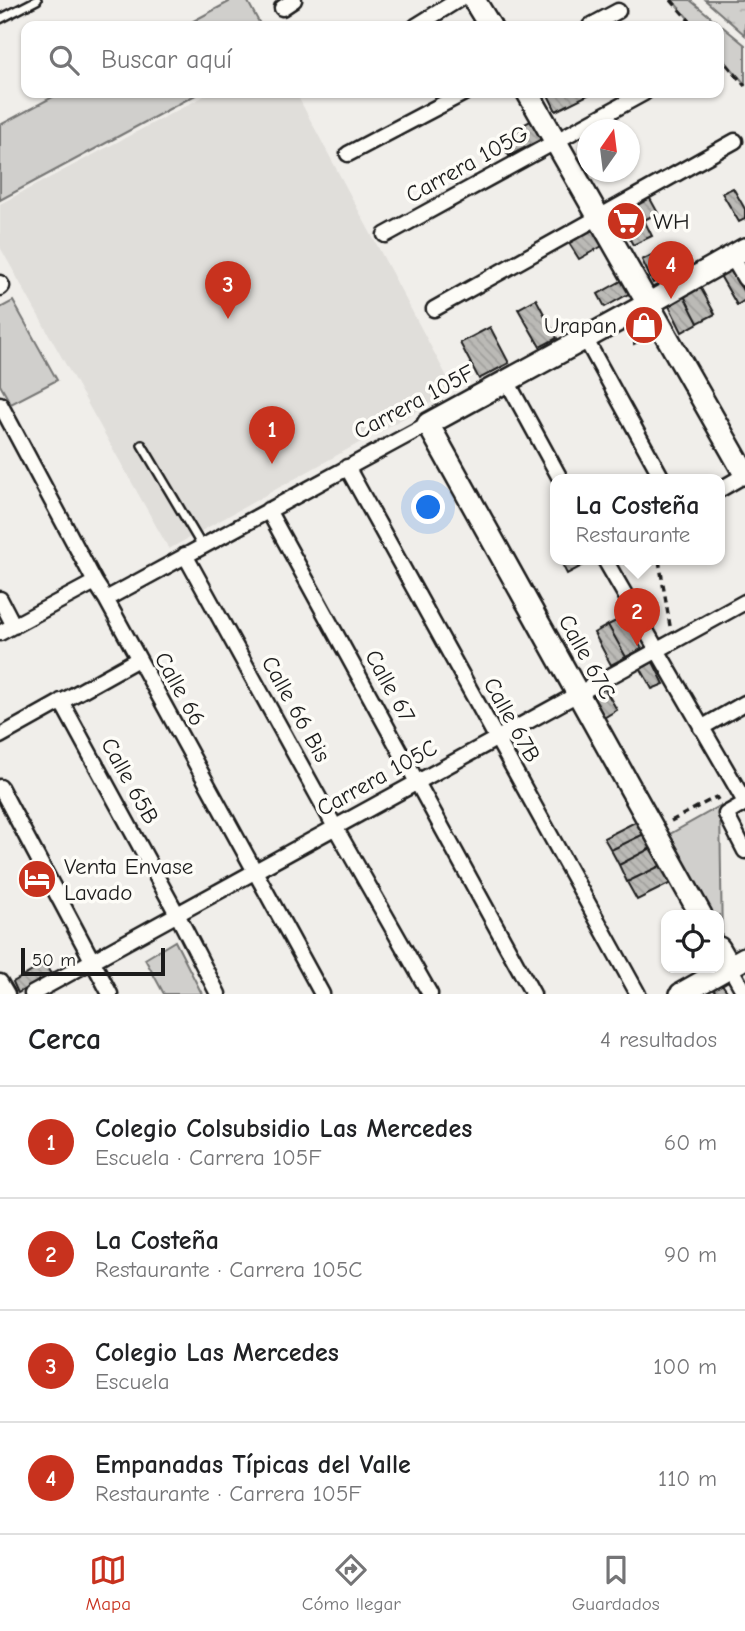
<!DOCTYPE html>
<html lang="es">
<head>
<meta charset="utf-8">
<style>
	:root { --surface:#fff; --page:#f2f2f2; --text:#202124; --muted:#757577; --line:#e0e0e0; --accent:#c8321e }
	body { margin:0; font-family:"Comic Neue",sans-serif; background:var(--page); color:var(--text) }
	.controls { position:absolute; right:21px; bottom:21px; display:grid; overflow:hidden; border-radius:14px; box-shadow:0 2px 5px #0004 }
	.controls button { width:63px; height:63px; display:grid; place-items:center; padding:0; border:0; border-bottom:2px solid var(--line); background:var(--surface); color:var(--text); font:35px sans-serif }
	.compass { position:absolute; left:577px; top:119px; width:63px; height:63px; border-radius:50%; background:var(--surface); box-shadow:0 2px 5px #0004; rotate:14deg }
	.scale { position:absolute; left:21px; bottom:18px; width:144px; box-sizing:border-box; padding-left:7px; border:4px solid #1c1c1c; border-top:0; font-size:19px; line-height:24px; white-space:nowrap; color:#1c1c1c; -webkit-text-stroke:5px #fdfcf7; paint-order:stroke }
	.you { position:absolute; left:429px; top:508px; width:24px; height:24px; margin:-18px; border:5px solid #fff; border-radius:50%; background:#1a73e8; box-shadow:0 0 0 10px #1a73e833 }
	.badge { display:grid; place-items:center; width:46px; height:46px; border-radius:50%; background:var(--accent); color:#fff; font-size:23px; font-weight:700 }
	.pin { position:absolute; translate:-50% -58px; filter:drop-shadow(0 2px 4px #0008) }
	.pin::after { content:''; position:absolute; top:37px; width:24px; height:21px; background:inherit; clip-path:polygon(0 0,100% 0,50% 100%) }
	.popup { position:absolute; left:550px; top:474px; width:175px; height:91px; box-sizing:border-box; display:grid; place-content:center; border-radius:14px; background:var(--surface); filter:drop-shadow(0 2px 5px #0005); font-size:23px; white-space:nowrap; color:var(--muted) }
	.popup b { font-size:26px; color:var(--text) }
	.popup::after { content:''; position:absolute; left:50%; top:100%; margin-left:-14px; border:14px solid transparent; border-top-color:var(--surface) }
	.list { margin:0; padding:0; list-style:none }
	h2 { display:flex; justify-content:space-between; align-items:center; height:91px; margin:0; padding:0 28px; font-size:30px }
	h2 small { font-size:23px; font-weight:400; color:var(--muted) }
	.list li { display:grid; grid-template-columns:46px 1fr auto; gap:21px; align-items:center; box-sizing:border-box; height:112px; padding:0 28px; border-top:2px solid var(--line) }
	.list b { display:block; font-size:26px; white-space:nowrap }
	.list p { margin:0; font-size:23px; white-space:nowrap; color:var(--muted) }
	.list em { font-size:23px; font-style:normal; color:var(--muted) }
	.icon { flex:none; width:38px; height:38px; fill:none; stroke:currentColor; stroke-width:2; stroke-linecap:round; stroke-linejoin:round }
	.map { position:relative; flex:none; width:745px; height:994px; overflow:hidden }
	.search { position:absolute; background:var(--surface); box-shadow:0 2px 5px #0004; left:21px; right:21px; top:21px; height:77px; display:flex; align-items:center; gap:18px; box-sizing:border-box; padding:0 24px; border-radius:14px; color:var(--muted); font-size:26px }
	.sheet { height:539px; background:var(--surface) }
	nav { display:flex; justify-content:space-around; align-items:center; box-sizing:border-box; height:98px; border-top:2px solid var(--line); background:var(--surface); font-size:19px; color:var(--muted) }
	nav a { display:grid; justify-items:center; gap:4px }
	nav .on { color:var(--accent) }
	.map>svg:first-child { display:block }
	.built { fill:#e0deda }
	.wetland { fill:url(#wetland-marsh); stroke:#767674; stroke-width:2 }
	.green { fill:#d0cfcc; stroke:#767674; stroke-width:2 }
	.building { fill:url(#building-back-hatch); stroke:#1c1c1c; stroke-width:2 }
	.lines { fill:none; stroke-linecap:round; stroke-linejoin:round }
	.lane-casing { stroke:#1c1c1c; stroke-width:12 }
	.street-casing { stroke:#1c1c1c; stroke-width:19 }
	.secondary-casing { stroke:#1c1c1c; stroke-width:26 }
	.path { stroke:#1c1c1c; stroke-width:3.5; stroke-dasharray:7 5; stroke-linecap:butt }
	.lane { stroke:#fdfcf7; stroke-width:7 }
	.street { stroke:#fdfcf7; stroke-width:14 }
	.secondary { stroke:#fdfcf7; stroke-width:21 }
	.labels { text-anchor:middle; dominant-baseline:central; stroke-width:7; stroke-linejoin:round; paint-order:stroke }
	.street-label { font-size:23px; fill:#1c1c1c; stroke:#fdfcf7 }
	.poi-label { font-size:23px; fill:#1c1c1c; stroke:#fdfcf7; text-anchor:start }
</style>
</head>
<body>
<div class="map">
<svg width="745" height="994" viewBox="0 0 745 994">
	<defs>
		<pattern id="wetland-marsh" width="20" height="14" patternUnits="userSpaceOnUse" patternTransform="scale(1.75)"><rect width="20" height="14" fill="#d0cfcc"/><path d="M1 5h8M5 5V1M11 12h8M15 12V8" fill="none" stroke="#b2b1af"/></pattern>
		<pattern id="building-back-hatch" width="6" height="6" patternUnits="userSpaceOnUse" patternTransform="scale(1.75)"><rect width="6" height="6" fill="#bbbab6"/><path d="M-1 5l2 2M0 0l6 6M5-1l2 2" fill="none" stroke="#a09f9c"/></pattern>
	</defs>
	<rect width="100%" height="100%" fill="#f0eeea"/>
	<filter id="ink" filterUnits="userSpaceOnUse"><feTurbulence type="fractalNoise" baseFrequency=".0143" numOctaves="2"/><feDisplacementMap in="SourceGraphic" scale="14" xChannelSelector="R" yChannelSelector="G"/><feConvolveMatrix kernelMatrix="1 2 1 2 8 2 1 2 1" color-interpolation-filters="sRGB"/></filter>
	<g filter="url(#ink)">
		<!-- built -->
		<path class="built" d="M210,93H296L454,390L169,549L0,247V204Z"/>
		<!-- wetland -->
		<path class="wetland" d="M705,0H745V35Z"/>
		<!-- green -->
		<path class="green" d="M228,0H247L261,26H184L229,2Z
			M672,0H690L745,45V84L719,54V26H695Z
			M60,93H199L0,200V125Z
			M13,301L57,380L11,404L0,385V308Z
			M720,806L722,942L719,937V915H707L663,838Z
			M175,941L202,994H164L145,959Z"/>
		<!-- building -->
		<path class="building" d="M547,93H589L590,94L556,111Z
			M534,119L544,138L509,156L499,138Z
			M733,188L745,209V219L739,222L722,193Z
			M647,193L658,213L625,230L614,210Z
			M644,220L652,236L633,245L625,230Z
			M594,228L604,245L579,259L569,243Z
			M659,251L671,274L653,283L642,260Z
			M728,265L745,294V300L737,305L718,272Z
			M623,280L630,293L605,307L598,294Z
			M697,281L715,314L698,323L681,290Z
			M681,290L698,323L682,332L665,298Z
			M536,299L557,338L540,347L518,309Z
			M649,316L656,334L634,344V323Z
			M490,327L509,363L479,379L460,343Z
			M560,560H593L567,574Z
			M624,617L642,649L626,657L608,625Z
			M608,625L626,657L611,665L594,633Z
			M653,662L664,684L652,689L641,669Z
			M603,686L617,710L600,720L587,695Z
			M639,820L646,833L611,850L604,838Z
			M646,833L653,847L619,865L611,850Z
			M653,847L662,865L627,882L619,865Z
			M662,865L671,883L637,900L627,882Z
			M45,964L51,974L18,993L13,982Z
			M719,980L729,994H717L711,986Z"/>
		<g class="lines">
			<!-- lane casing -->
			<g class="lane-casing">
				<path id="lane" d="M0,19L37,0
					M142,445L202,546"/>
			</g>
			<!-- street casing -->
			<g class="street-casing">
				<path id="street" d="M282,8L294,0
					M416,26L458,0
					M590,26L618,11
					M348,154L464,93
					M385,235L644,93
					M732,257L745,279
					M0,283L2,286L0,288
					M434,309L735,141
					M585,338L663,480
					M507,381L561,480
					M0,404L95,582L106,599L322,994
					M347,467L638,994
					M719,490L745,475
					M268,510L533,994
					M185,555L335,827L430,994
					M605,560L745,802
					M0,599L14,626
					M106,599L428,424
					M0,633L95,582
					M61,701L177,914L218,994
					M701,728L745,703
					M0,736L138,659
					M0,787L110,994
					M745,803L726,814L745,851
					M730,967L745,994
					M0,982L7,994
					M32,994L745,602"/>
			</g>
			<!-- secondary casing -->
			<g class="secondary-casing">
				<path id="secondary" d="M474,0L490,26
					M528,93L745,474
					M701,915L428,424L648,304L745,249
					M719,948L730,967
					M681,994L745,958"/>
			</g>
			<!-- path -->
			<path class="path" d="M671,0L694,26
				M719,55L745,86
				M659,560L670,626
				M671,821L716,797L718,800"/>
			<!-- lane -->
			<use href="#lane" class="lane"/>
			<!-- street -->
			<use href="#street" class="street"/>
			<!-- secondary -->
			<use href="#secondary" class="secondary"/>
		</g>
	</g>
	<!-- icons -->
	<defs>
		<g id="supermarket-disc" transform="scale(2.0125)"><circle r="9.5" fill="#c8321e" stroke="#fdfcf7"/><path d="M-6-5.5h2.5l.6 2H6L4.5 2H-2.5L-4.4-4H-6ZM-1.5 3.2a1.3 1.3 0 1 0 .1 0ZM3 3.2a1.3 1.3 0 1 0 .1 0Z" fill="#fff"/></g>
		<g id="shop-disc" transform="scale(2.0125)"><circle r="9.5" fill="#c8321e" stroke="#fdfcf7"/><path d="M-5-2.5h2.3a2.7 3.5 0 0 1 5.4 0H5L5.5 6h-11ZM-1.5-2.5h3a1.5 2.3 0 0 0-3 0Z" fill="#fff"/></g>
		<g id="hotel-disc" transform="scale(2.0125)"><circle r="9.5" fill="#c8321e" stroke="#fdfcf7"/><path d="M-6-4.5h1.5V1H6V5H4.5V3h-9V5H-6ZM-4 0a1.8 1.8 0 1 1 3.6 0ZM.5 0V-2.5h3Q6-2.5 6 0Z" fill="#fff"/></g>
	</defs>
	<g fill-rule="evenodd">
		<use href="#supermarket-disc" x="626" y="221"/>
		<use href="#shop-disc" x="644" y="325"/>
		<use href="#hotel-disc" x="37" y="879"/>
	</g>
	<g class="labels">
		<!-- street labels -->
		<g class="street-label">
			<text transform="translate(467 164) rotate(-29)">Carrera 105G</text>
			<text transform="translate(414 402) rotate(-28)">Carrera 105F</text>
			<text transform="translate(587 657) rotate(61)">Calle 67C</text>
			<text transform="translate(390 686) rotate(61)">Calle 67</text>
			<text transform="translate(180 689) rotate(61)">Calle 66</text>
			<text transform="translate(296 709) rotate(61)">Calle 66 Bis</text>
			<text transform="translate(512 720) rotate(61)">Calle 67B</text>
			<text transform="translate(377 778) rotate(-29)">Carrera 105C</text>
			<text transform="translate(130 781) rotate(61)">Calle 65B</text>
		</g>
		<!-- poi labels -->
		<g class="poi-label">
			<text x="653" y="221">WH</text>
			<text x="617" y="325" text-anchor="end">Urapan</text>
			<text x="64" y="866">Venta Envase<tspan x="64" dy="26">Lavado</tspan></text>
		</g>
	</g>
</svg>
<div class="controls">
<button><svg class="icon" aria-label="locate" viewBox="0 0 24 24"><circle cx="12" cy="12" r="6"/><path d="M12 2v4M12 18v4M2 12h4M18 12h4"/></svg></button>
</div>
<svg class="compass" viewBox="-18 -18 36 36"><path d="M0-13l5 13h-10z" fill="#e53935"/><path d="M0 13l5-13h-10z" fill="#757577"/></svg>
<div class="scale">50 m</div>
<div class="you"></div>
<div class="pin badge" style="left:272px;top:464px">1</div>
<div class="pin badge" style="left:637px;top:646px">2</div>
<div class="popup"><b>La Costeña</b>Restaurante</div>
<div class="pin badge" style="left:228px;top:319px">3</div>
<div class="pin badge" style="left:671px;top:299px">4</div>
<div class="search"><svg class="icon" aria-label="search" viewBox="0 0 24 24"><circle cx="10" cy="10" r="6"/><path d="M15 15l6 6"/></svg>Buscar aquí</div>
</div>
<section class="sheet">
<h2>Cerca<small>4 resultados</small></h2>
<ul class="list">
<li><span class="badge">1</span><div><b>Colegio Colsubsidio Las Mercedes</b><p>Escuela · Carrera 105F</p></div><em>60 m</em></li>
<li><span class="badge">2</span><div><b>La Costeña</b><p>Restaurante · Carrera 105C</p></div><em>90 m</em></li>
<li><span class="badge">3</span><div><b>Colegio Las Mercedes</b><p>Escuela</p></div><em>100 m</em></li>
<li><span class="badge">4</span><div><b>Empanadas Típicas del Valle</b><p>Restaurante · Carrera 105F</p></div><em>110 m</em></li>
</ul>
</section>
<nav>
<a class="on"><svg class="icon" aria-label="map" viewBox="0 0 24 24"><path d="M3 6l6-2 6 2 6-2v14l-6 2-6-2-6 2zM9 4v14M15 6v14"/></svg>Mapa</a>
<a><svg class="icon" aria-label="directions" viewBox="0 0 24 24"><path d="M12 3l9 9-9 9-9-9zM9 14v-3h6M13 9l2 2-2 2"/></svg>Cómo llegar</a>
<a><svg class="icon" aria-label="saved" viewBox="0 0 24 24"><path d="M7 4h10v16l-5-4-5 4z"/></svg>Guardados</a>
</nav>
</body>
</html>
